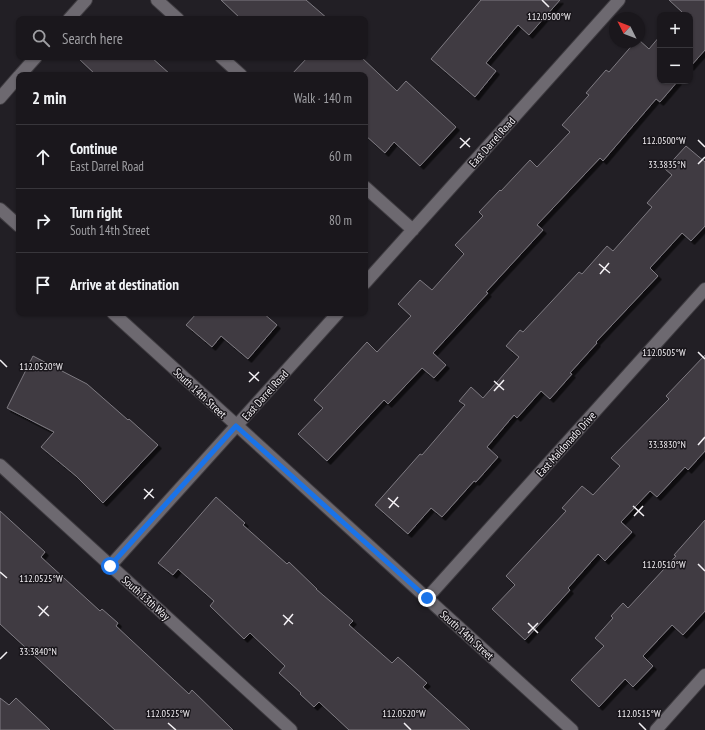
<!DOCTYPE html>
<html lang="en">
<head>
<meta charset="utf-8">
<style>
	:root { --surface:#1a171c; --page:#272429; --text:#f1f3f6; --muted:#9f9fa3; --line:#38363b }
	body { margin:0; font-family:"PT Sans Narrow",sans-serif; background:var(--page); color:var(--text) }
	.controls { position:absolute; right:12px; top:12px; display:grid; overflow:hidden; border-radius:8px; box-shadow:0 1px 3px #0004 }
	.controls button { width:36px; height:36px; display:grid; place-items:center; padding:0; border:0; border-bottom:1px solid var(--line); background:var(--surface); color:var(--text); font:20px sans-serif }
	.compass { position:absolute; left:609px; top:12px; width:36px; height:36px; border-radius:50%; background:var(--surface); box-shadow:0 1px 3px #0004; rotate:312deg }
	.stop { position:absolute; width:12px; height:12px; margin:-9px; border:3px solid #1a73e8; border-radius:50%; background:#fff }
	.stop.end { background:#1a73e8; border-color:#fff; box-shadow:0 1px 4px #0008 }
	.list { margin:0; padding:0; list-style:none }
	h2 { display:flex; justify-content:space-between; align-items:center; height:52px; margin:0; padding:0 16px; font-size:17px }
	h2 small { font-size:13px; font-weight:400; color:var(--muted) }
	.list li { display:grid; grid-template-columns:26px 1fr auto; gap:12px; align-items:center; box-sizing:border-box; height:64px; padding:0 16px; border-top:1px solid var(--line) }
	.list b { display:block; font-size:15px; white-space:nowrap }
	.list p { margin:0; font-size:13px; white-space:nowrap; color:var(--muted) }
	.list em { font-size:13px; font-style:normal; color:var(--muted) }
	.icon { flex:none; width:22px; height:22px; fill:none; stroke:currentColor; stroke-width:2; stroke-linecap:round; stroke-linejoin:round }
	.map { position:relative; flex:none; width:705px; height:730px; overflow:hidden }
	.search { position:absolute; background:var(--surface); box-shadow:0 1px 3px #0004; left:16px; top:16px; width:352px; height:44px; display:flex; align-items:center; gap:10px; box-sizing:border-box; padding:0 14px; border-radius:8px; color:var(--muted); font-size:15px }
	.panel { position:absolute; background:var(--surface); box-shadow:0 1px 3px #0004; left:16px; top:72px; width:352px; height:244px; border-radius:8px }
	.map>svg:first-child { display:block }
	.building { fill:#3f3b42; stroke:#7e7a81; filter:url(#shadow) }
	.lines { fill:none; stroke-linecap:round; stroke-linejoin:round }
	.minor-casing { stroke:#3f3c41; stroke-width:14 }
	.minor { stroke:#6d6970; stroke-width:12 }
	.route { stroke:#1a73e8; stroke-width:5 }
	.ticks { fill:none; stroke:#f4f1f5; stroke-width:1.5 }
	.labels { text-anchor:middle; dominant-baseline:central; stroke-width:3; stroke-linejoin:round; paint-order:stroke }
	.street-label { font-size:11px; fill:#f4f1f5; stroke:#19161b }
	.ticks-label { font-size:10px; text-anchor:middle; fill:#f4f1f5; stroke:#19161b; stroke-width:3; stroke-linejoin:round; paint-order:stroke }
</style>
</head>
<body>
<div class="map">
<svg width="705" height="730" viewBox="0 0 705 730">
	<defs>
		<filter id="shadow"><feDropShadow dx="3.5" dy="3.5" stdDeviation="0" flood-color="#0009"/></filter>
	</defs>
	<rect width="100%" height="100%" fill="#221f25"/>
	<!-- building -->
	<path class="building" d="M221,0H306L328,19H241Z
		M481,0H560L529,35L518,25L486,63L496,71L475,97L431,59Z
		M669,0H705V50L690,67V15H679L682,12Z
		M660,36V81H678L660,102L656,99L603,161L600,158L537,225L543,230L486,292L488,293L433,353L446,365L434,378L422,368L388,404L384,400L327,461L298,434L323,408L314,400L367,342L377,352L411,316L398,304L420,280L432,290L464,254L455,245L483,216L479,212L500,190L501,191L530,160L537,167L570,132L562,125L589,95L586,93L606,70L609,72L635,42H639V40L649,49Z
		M77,57H151L171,75H96Z
		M308,57H361L397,91L406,81L456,127L420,166L394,142L385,153L365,135V75H291Z
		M686,146L705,162V226L691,241L682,233L650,268L658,276L596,342L597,343L570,373L572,374L550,399L541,391L517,418L514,415L487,447L498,457L476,482L474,481L442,517L431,508L408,534L375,505L420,454L422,455L465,405L459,401L471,387L483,398L519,357L506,346L520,330L523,332L579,272L582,274L607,246L613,251L652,207L647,203L672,175L665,169Z
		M197,313H263L277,325L248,359L221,336L212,347L186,325Z
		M705,355V451L688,470L685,467L657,497L650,491L621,522L632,532L605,561L598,554L568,588L570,590L525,640L492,609L515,585L506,576L566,511L562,508L582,486L593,495L620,466L611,458L669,399L666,396Z
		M33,356L87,384L128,420L129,419L158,445L103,503L76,476L41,447L54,432L7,408Z
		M216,497L245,523L243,525L287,564L289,562L317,589H316L353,621L349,625L392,663L398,657L427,683L423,687L470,730H349L319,702L314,707L300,694L301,693L279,673L285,666L250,633L244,639L210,606L214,601L178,569L173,575L158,563Z
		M0,511L45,552L41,557L100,611L102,609L118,623L116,626L189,694L192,690L233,730H115L0,624Z
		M705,520V611L683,635L672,625L643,656L653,666L633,687L625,679L599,707L571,680L604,646L595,638L613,618L611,616L623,603L628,608L676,556L674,555Z
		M0,698L9,705L16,698L50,730H0Z"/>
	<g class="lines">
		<!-- minor casing -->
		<g class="minor-casing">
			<path id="minor" d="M157,0L178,19
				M69,19L86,0
				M221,57L241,75
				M20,75L36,57
				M0,98L19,76
				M365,187L413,230
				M0,209L19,226
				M365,283L619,0
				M113,313L572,730
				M0,465L291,730
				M110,566L338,313
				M427,598L705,289
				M656,730L705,675"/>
		</g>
		<!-- minor -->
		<use href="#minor" class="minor"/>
	</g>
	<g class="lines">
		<!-- route -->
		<path class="route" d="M110,566L236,426L427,598"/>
	</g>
	<!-- ticks -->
	<path class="ticks" d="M542,0L549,7M460,138L470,147M698,140L705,147M460,148L470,138M698,164L705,157M599,264L610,273M600,274L609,263M698,352L705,359M0,360L7,367M249,372L259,381M494,381L504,390M249,382L259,372M494,391L504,380M698,445L705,437M144,489L154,498M388,498L399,507M144,499L153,489M633,506L644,516M389,508L398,497M634,516L643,506M698,564L705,571M0,572L7,578M38,606L49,616M283,615L293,624M39,616L48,606M528,623L538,633M284,625L293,614M528,633L538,623M0,659L7,652M168,723L176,730M404,723L411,730M639,723L646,730"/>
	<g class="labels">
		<!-- street labels -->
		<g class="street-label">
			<text transform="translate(492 142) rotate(-48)">East Darrel Road</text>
			<text transform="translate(200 393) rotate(43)">South 14th Street</text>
			<text transform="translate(265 395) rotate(-48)">East Darrel Road</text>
			<text transform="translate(566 444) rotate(-48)">East Maldonado Drive</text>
			<text transform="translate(146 598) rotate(42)">South 13th Way</text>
			<text transform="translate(467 635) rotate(42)">South 14th Street</text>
		</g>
	</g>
	<g class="ticks-label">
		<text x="549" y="20">112.0500°W</text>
		<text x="664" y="144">112.0500°W</text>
		<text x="667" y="168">33.3835°N</text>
		<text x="664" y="356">112.0505°W</text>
		<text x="41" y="370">112.0520°W</text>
		<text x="667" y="448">33.3830°N</text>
		<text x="664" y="568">112.0510°W</text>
		<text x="41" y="582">112.0525°W</text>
		<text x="38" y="655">33.3840°N</text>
		<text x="168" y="717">112.0525°W</text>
		<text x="404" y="717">112.0520°W</text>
		<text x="639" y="717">112.0515°W</text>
	</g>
</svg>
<div class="controls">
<button>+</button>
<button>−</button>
</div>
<svg class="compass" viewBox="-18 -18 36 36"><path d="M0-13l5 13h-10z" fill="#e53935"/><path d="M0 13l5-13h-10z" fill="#9f9fa3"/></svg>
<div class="stop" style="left:110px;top:566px"></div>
<div class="stop end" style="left:427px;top:598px"></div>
<div class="search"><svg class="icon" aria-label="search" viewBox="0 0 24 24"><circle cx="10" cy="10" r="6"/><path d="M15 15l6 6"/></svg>Search here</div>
<section class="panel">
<h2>2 min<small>Walk · 140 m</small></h2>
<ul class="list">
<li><svg class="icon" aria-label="ahead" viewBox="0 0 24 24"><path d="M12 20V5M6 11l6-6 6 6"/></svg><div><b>Continue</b><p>East Darrel Road</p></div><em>60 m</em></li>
<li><svg class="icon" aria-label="right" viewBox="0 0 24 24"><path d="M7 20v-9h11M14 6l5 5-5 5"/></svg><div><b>Turn right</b><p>South 14th Street</p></div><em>80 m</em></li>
<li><svg class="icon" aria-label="arrive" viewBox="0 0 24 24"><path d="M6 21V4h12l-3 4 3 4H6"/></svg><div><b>Arrive at destination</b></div></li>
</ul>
</section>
</div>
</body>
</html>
